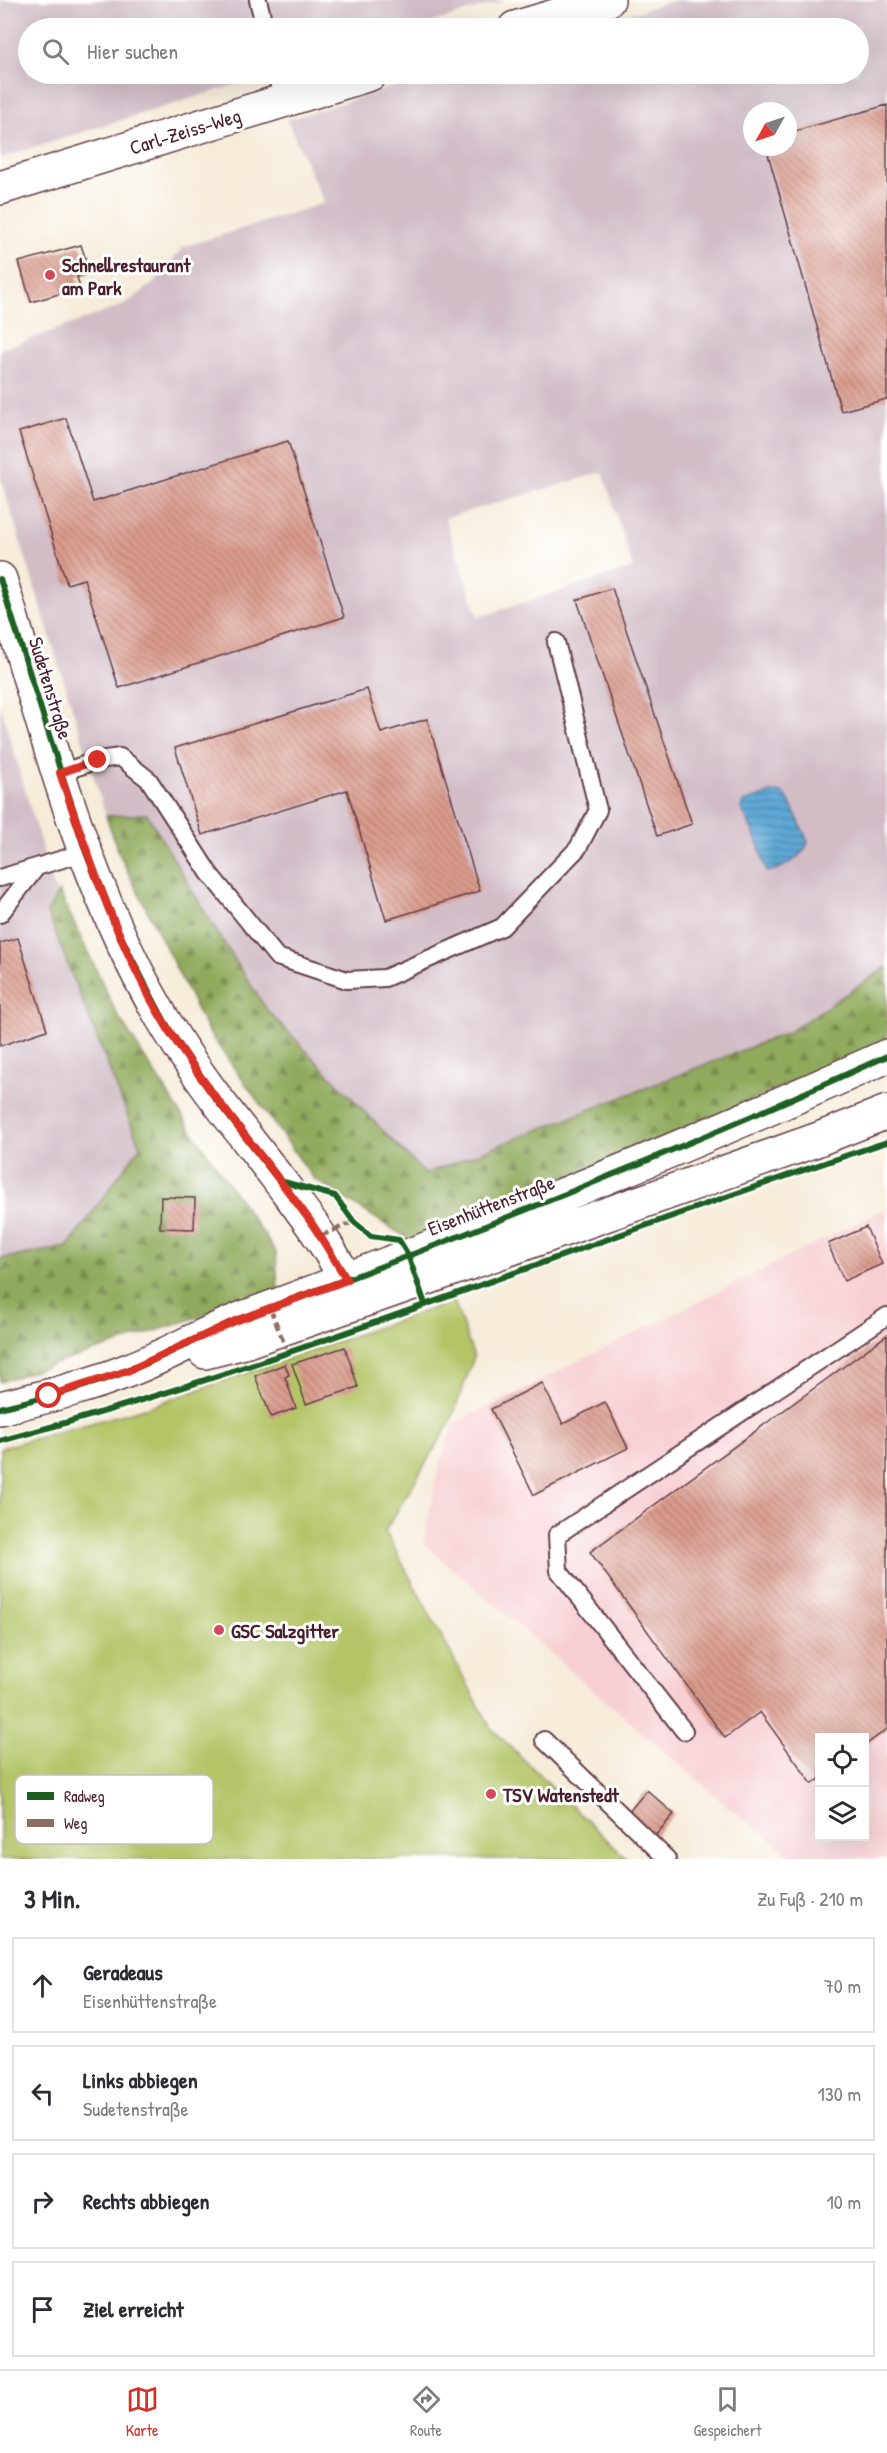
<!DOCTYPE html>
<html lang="de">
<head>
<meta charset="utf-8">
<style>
	:root { --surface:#fff; --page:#f7f7f7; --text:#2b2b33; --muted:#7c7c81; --line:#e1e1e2; --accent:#d93025 }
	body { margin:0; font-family:"Patrick Hand",sans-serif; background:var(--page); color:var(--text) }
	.controls { position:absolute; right:18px; bottom:18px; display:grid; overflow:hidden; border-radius:0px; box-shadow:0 6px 24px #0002 }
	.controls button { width:54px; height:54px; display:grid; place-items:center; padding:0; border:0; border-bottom:2px solid var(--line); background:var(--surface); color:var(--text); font:30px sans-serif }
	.compass { position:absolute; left:743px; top:102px; width:54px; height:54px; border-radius:50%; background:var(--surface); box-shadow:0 6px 24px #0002; rotate:230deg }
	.stop { position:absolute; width:18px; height:18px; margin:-14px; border:4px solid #d93025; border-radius:50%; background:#fff }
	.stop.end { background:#d93025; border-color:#fff; box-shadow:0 2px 6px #0008 }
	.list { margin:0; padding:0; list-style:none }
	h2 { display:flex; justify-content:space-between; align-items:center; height:78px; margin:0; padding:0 24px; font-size:26px }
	h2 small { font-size:20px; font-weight:400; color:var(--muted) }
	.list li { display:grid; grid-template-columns:39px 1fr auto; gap:18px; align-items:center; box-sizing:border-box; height:96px; margin:0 12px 12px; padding:0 12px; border:2px solid var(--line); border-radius:0px }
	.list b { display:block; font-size:22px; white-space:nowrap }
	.list p { margin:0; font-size:20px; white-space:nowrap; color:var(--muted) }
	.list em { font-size:20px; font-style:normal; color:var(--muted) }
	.icon { flex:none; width:33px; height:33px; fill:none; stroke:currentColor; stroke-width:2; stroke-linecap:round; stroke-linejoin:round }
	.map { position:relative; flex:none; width:887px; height:1859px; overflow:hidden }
	.search { position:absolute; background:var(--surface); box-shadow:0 6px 24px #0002; left:18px; right:18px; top:18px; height:66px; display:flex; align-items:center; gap:15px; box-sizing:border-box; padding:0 21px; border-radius:33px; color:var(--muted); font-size:22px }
	.sheet { height:510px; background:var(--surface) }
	nav { display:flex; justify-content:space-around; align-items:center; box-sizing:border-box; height:84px; border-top:2px solid var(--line); background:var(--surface); font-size:16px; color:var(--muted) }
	nav a { display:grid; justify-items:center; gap:3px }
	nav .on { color:var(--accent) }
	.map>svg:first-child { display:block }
	.built { fill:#f7cfd3; fill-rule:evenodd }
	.industrial { fill:#d2bdc7; fill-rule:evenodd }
	.forest { fill:url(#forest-firs); stroke:#6c6444; stroke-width:1.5 }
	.garden { fill:#b4c568; stroke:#7f724a; stroke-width:1.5 }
	.water { fill:url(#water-rules); stroke:#546480; stroke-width:1.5 }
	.building { fill:url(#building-back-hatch) }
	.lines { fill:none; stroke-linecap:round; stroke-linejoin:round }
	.lane-casing { stroke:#643e45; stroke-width:20 }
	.street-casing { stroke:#643e45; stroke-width:36 }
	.secondary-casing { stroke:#643e45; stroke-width:36 }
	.lane { stroke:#fff; stroke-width:16 }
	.street { stroke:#fff; stroke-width:33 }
	.secondary { stroke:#fff; stroke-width:33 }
	.quiet { stroke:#8d6e63; stroke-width:4.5; stroke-dasharray:9 4.5; stroke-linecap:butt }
	.cycleway-casing { stroke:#fff; stroke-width:10 }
	.cycleway { stroke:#1b5e20; stroke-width:6 }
	.route { stroke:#d93025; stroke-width:8 }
	.poi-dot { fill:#d1495b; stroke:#fff; stroke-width:2 }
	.labels { text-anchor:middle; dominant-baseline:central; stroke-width:6; stroke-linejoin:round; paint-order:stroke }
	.street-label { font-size:20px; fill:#4a1f2b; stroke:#fff }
	.poi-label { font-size:20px; font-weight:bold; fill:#4a1f2b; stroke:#fff; text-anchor:start }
	.key { fill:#fff; stroke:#c9bcbf; stroke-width:1.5 }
	.key-label { font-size:16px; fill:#4a1f2b }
</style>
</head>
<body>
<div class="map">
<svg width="887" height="1859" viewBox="0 0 887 1859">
	<defs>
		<pattern id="forest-firs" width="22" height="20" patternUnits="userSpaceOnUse" patternTransform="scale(1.5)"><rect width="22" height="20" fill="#8faa5c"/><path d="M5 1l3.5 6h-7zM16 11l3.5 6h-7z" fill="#778a4c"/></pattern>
		<pattern id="water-rules" width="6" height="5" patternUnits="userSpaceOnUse" patternTransform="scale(1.5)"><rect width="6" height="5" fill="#5da8d5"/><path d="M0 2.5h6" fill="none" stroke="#4f88ad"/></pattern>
		<pattern id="building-back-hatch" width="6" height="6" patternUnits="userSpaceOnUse" patternTransform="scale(1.5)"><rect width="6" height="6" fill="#da9b8d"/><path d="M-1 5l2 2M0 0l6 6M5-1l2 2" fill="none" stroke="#b37e73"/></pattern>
	</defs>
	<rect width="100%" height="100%" fill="#fff"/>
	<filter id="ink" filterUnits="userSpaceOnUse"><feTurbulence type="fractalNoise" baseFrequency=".0167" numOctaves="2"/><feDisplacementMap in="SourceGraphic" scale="12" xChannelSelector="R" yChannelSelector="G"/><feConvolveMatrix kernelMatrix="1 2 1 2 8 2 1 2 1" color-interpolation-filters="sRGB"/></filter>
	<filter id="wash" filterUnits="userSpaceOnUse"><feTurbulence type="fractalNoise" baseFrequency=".008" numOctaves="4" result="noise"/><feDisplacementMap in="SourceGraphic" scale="24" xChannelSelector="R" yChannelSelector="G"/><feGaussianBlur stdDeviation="1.35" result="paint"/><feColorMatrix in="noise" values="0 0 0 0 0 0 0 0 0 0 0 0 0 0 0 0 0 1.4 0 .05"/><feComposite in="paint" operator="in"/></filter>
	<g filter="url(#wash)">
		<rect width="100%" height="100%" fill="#f6ecd9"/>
		<!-- built -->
		<path class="built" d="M887,1208V1859H796L733,1811L423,1543L439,1466L454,1423ZM820,1738H864V1836H820Z"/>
		<!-- industrial -->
		<path class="industrial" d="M0,0H506L413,28H28V74H269L0,158Z
			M676,0H887V967L789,1032L425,1174L267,1010L217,932L147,814L106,816L0,476V350L124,305L154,283L183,247L324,203L287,120L436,74H858V28H583ZM752,111H788V147H752ZM603,472L633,568L478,617L445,518Z
			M0,704L53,885L113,1015L182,1130L67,1247L0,1259Z"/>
		<!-- forest -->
		<path class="forest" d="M147,814L217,932L267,1010L425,1174L789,1032L887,967V1037L859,1052L503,1212L414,1243L313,1178L207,1030L119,854L106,816Z
			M59,891L118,1016L190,1128L276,1252L278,1291L0,1382V1259L67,1247L140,1147L47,912Z"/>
		<!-- garden -->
		<path class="garden" d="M454,1301L474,1357L451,1421L385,1531L491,1728L627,1859H0V1448L149,1407Z"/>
		<!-- water -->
		<path class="water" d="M772,793C775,793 779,792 782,793C789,795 804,834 808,842C804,857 781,870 766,872C762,849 752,828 741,808L743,802Z"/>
		<g id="blocks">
			<!-- building -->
			<path class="building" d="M887,105V399L841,411L766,147H788V133Z
				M81,245L90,273L77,277L80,288L31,302L19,262Z
				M66,418L93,502L288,441L344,617L119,688L84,579L67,584L19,432Z
				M612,588L692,824L657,836L577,600Z
				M367,689L381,733L427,719L480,891L386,920L347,790L202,835L175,748Z
				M18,938L47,1030L0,1046V943Z
				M161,1197L195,1198L194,1229L160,1228Z
				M866,1227L882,1264L844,1281L828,1244Z
				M887,1335V1729L864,1746V1738H820V1779L812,1784L760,1712L725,1738L590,1552Z
				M345,1347L358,1387L306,1404L292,1364Z
				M285,1364L289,1375L285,1377L296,1408L271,1417L255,1376Z
				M542,1383L563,1424L605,1402L628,1448L534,1495L491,1409Z
				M647,1790L674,1814L654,1837L627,1814Z"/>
		</g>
	</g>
	<g filter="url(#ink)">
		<use href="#blocks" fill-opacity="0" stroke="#643e45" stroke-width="1.5"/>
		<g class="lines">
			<!-- lane casing -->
			<g class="lane-casing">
				<path id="lane" d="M258,0L265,28
					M276,74L283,101
					M60,773L98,760L120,757L149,780L209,873L277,957L347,980L385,978L502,927L578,848L598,810L556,642
					M0,878L86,852
					M0,914L36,868
					M684,1731L559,1571L557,1535L887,1316
					M544,1740L667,1859"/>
			</g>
			<!-- street casing -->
			<g class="street-casing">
				<path id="street" d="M515,28L608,0
					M0,188L370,74
					M0,579C47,732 85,894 170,1031C204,1087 246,1136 285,1188C312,1224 340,1261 356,1303"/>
			</g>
			<!-- secondary casing -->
			<g class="secondary-casing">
				<path id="secondary" d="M205,1352L244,1342L416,1282L816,1140L887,1112
					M0,1408C44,1397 87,1387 129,1370C171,1354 209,1330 251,1315C466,1236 679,1151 887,1056"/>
			</g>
			<!-- lane -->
			<use href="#lane" class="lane"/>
			<!-- street -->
			<use href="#street" class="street"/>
			<!-- secondary -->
			<use href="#secondary" class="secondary"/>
			<!-- quiet -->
			<path class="quiet" d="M320,1236L354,1222
				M270,1308L288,1353"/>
			<!-- cycleway casing -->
			<g class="cycleway-casing">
				<path id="cycleway" d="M0,579L86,852L119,934L170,1032L216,1099L280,1181L335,1196L354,1222L371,1236L399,1240L408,1255L425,1304
					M0,1408C44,1397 87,1387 129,1370C171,1354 209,1330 251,1315C466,1236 679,1151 887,1056
					M0,1441C302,1360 591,1239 887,1142"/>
			</g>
			<!-- cycleway -->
			<use href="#cycleway" class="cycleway"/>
		</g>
	</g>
	<g class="lines" filter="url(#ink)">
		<!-- route -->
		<path class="route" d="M49,1396L130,1370L235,1321L347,1280C334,1259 322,1238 308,1218C263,1156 212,1098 170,1032C120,952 90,862 60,773L98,760"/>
	</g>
	<!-- markers -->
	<g class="poi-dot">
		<circle cx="50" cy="275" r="6"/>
		<circle cx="219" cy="1630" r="6"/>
		<circle cx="491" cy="1794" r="6"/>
	</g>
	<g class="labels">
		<!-- street labels -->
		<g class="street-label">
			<text transform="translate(185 131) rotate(-17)">Carl-Zeiss-Weg</text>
			<text transform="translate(51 688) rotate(73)">Sudetenstraße</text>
			<text transform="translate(491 1205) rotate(-21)">Eisenhüttenstraße</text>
		</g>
		<!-- poi labels -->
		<g class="poi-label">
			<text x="62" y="264">Schnellrestaurant<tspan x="62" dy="23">am Park</tspan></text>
			<text x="231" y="1630">GSC Salzgitter</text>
			<text x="503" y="1794">TSV Watenstedt</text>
		</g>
	</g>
	<!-- legend -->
	<rect x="15" y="1775" width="198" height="69" rx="9" class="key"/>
	<rect x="27" y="1792" width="27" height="8" fill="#1b5e20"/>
	<rect x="27" y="1819" width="27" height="8" fill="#8d6e63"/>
	<g class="key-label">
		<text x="64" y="1802">Radweg</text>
		<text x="64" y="1829">Weg</text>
	</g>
</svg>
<div class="controls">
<button><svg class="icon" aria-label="locate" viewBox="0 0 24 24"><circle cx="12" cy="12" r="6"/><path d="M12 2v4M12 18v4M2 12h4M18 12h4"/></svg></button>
<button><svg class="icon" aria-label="layers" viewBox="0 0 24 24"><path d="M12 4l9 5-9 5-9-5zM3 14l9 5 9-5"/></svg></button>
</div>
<svg class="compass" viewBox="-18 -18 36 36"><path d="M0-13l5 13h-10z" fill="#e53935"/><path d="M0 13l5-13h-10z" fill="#7c7c81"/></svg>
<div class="stop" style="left:49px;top:1396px"></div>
<div class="stop end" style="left:98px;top:760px"></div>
<div class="search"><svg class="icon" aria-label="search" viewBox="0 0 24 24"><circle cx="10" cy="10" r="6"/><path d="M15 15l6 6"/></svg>Hier suchen</div>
</div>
<section class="sheet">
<h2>3 Min.<small>Zu Fuß · 210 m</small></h2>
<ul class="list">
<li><svg class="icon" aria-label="ahead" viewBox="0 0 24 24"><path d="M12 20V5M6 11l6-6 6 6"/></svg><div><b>Geradeaus</b><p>Eisenhüttenstraße</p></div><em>70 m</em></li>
<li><svg class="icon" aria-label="left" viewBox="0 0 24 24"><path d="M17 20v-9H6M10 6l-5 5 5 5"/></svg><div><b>Links abbiegen</b><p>Sudetenstraße</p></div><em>130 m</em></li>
<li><svg class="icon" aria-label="right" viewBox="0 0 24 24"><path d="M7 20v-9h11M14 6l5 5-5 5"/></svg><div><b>Rechts abbiegen</b></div><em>10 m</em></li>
<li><svg class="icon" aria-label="arrive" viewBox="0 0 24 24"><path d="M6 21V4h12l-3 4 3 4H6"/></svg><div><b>Ziel erreicht</b></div></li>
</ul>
</section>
<nav>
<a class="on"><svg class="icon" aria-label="map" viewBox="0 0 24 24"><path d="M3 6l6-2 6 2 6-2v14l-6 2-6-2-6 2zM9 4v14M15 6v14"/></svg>Karte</a>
<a><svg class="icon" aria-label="directions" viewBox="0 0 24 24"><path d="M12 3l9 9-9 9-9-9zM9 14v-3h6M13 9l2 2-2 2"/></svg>Route</a>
<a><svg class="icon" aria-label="saved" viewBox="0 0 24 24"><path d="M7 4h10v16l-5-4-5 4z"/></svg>Gespeichert</a>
</nav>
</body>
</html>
